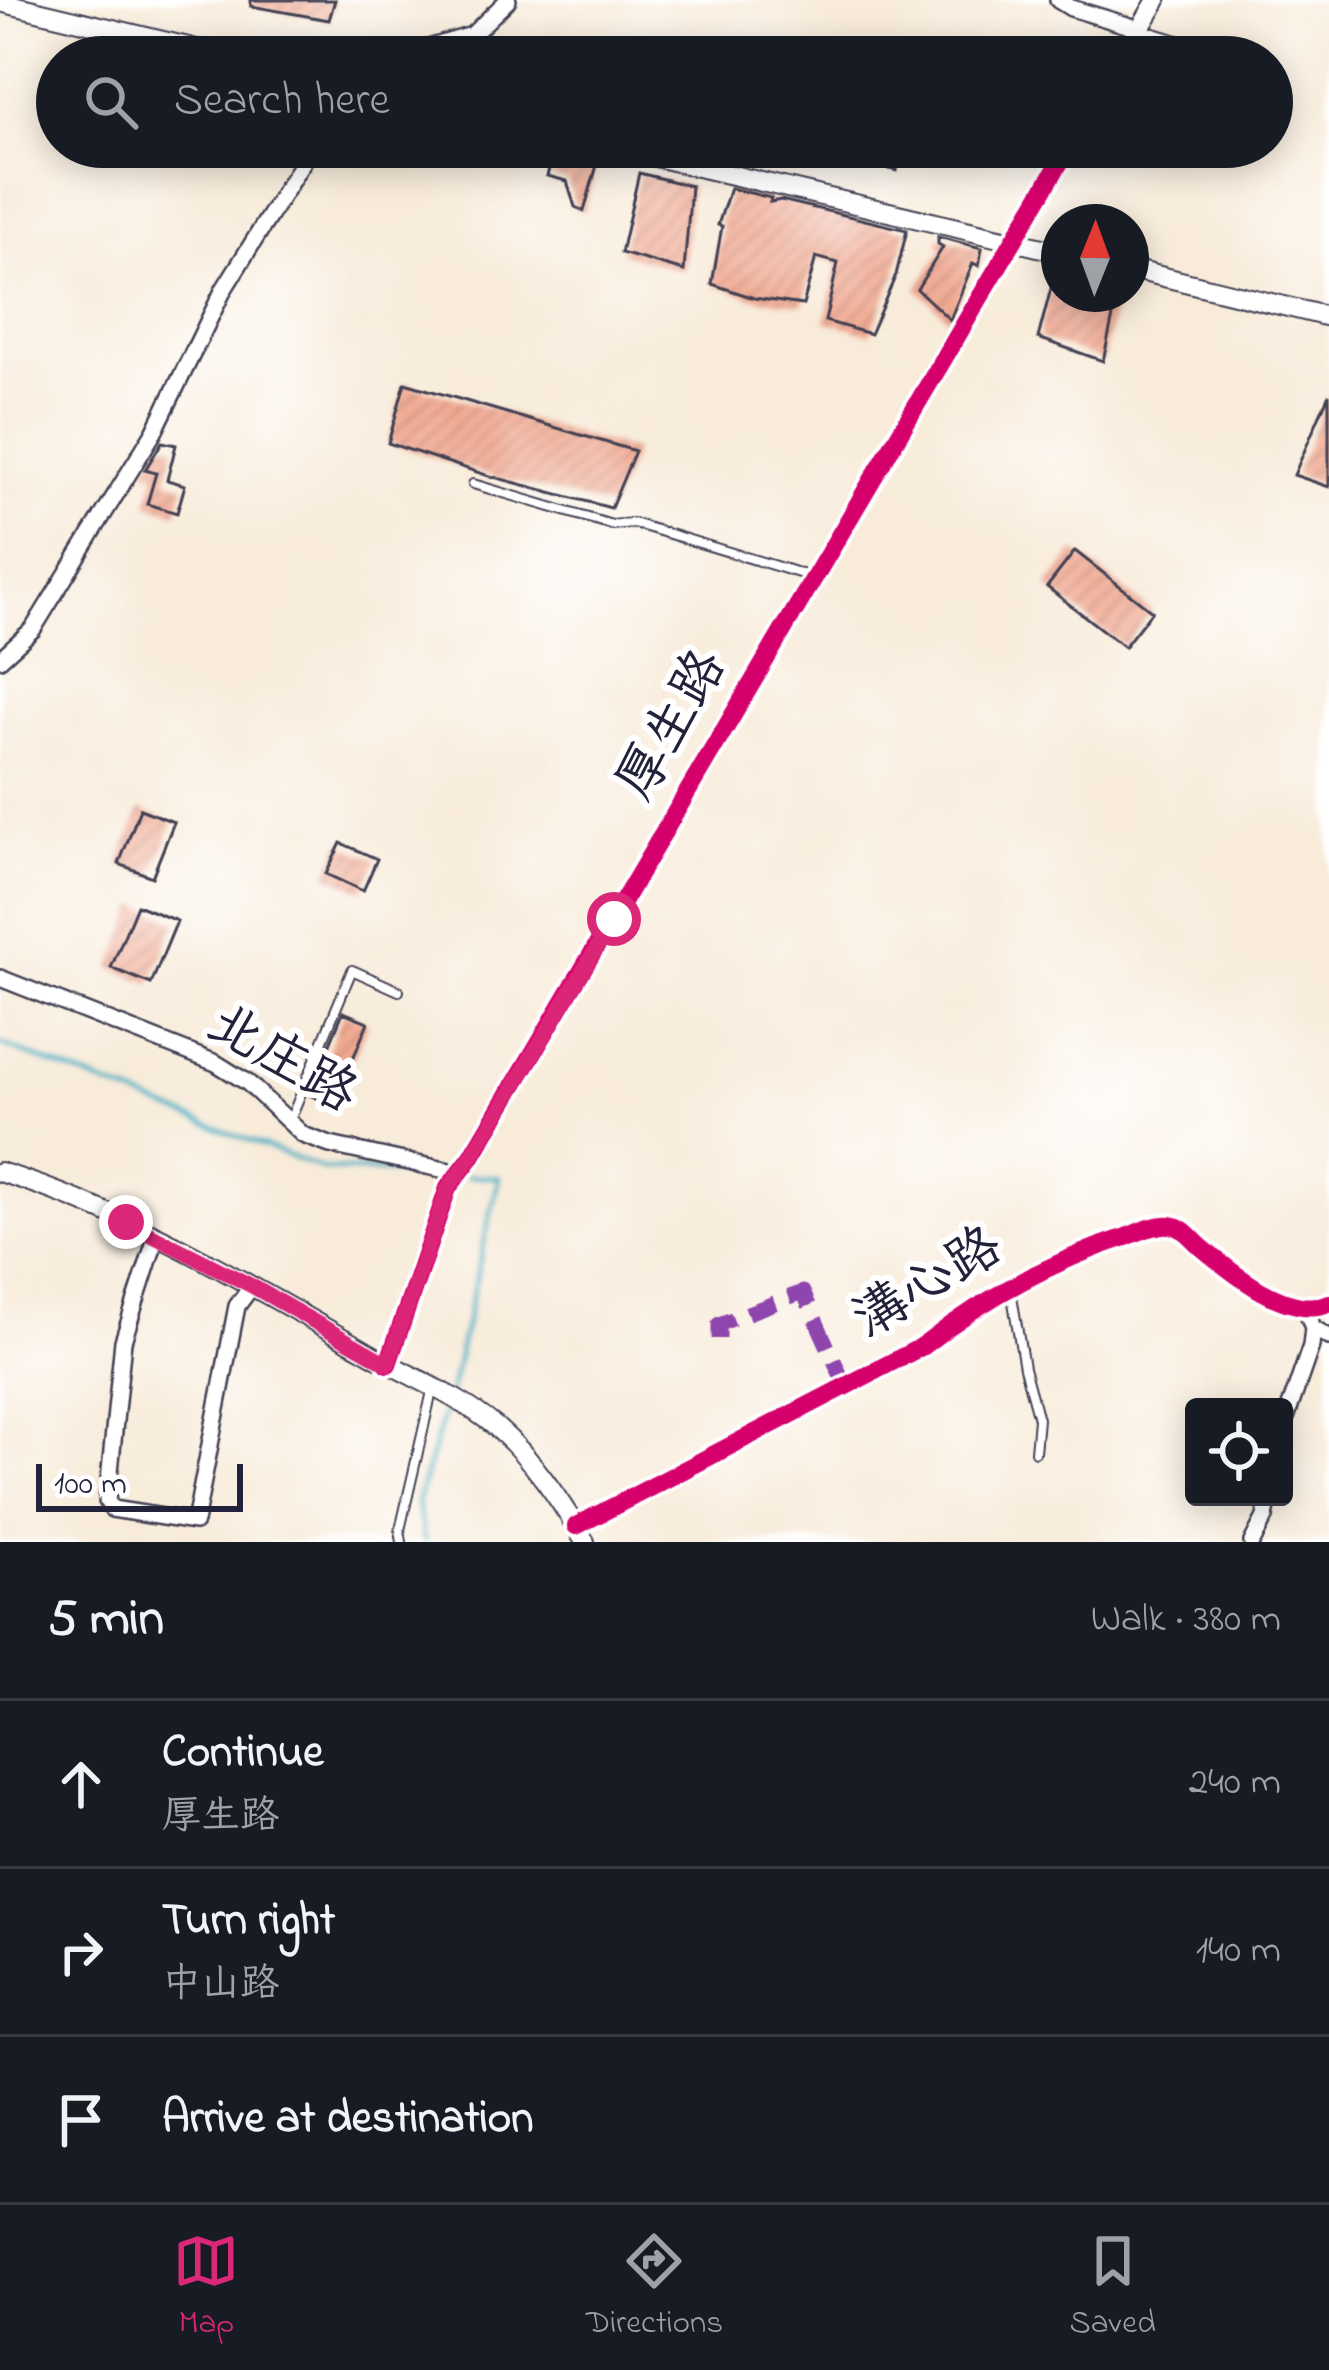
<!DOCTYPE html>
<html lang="en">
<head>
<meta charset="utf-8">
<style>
	:root { --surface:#171b24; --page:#242831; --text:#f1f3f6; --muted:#9ea1a6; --line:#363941; --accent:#db2777 }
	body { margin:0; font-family:"Indie Flower","LXGW WenKai TC",sans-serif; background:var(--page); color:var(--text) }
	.controls { position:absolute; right:36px; bottom:36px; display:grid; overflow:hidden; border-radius:12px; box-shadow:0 6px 30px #0003 }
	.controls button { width:108px; height:108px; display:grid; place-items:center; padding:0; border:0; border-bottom:3px solid var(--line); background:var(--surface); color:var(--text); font:60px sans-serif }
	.compass { position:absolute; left:1041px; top:204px; width:108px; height:108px; border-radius:50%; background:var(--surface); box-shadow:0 6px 30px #0003; rotate:1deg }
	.scale { position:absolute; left:36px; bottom:30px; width:207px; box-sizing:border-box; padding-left:12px; border:6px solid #22223b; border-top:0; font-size:33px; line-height:42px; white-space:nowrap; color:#22223b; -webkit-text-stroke:9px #fff; paint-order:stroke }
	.stop { position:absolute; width:36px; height:36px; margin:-27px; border:9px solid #db2777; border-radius:50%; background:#fff }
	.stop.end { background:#db2777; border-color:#fff; box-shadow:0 3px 12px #0008 }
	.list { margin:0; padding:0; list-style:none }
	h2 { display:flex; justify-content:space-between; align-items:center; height:156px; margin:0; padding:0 48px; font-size:51px }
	h2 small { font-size:39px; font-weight:400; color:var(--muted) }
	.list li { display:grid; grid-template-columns:78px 1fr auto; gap:36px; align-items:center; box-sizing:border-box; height:168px; padding:0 48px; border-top:3px solid var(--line) }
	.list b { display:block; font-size:45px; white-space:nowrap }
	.list p { margin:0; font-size:39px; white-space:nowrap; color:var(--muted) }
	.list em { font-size:39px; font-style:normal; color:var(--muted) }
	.icon { flex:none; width:66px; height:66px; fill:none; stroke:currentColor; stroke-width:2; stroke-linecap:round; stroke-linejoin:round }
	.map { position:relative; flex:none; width:1329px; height:1542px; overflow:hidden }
	.search { position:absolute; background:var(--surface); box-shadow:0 6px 30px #0003; left:36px; right:36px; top:36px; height:132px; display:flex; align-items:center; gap:30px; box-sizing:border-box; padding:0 42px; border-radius:66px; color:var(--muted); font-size:45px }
	.sheet { height:660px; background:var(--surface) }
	nav { display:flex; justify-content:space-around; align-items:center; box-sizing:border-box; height:168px; border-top:3px solid var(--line); background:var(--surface); font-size:33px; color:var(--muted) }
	nav a { display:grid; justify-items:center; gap:6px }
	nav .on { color:var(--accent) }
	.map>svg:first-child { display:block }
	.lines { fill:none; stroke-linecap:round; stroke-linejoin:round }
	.stream { stroke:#47b1c5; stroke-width:4.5 }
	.building { fill:url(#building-hatch) }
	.service-casing { stroke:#424053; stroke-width:12 }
	.minor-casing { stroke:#424053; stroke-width:20 }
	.tertiary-casing { stroke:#424053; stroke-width:22 }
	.service { stroke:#fff; stroke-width:8 }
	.minor { stroke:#fff; stroke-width:15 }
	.tertiary { stroke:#fff; stroke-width:18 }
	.quiet { stroke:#8e44ad; stroke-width:15; stroke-dasharray:30 15; stroke-linecap:butt }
	.cycleway-casing { stroke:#fff; stroke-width:26 }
	.cycleway { stroke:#d6006c; stroke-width:18 }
	.route { stroke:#db2777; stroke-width:15 }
	.labels { text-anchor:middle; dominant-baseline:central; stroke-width:12; stroke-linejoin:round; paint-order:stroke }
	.street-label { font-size:54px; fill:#22223b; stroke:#fff }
</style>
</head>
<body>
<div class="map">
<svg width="1329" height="1542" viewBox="0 0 1329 1542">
	<defs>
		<pattern id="building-hatch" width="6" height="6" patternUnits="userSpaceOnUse" patternTransform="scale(3)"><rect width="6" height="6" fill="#f1a890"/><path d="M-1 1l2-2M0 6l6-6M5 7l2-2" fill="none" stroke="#ce907d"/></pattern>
	</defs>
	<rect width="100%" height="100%" fill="#fff"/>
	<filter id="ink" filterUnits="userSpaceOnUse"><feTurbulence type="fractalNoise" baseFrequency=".00833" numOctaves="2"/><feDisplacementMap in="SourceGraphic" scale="24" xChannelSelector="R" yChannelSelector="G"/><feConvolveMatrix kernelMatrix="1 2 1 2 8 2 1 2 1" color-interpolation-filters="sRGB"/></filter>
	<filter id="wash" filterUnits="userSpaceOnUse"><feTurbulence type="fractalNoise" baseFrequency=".004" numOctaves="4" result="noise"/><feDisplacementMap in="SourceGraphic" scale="48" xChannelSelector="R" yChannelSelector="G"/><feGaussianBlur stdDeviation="2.7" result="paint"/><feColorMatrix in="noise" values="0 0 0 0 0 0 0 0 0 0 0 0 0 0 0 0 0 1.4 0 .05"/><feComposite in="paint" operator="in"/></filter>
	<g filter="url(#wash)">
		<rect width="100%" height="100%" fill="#f8ebd9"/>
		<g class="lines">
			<!-- stream -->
			<path class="stream" d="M0,1044L323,1169L432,1174
				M450,1392L499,1177L468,1176
				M425,1542L417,1503L447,1403"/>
		</g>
		<g id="blocks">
			<!-- building -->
			<path class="building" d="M251,0H335L329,20L251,6Z
				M816,147H901L897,171L815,151Z
				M553,154L597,165L584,211L575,207L567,181L547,176Z
				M639,173L691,186L684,271L621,253Z
				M730,188L771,198L770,202L781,200L907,230L896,275L870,334L825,321L838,263L816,257L803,305L754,298L712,284L722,226L718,225Z
				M938,237L982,248L979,266L973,263L950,320L917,289L943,247L938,244Z
				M1055,273H1059V294H1118L1103,361L1038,338Z
				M405,383L635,451L611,508L486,475L388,443Z
				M1329,394V487L1294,475Z
				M162,442L176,445L167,480L185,485L177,513L147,504L156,473L145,470Z
				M1075,551L1152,611L1124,647L1047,587Z
				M140,809L174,822L152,877L119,864Z
				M341,843L377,859L363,891L326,874Z
				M137,905L177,921L151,984L111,968Z
				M343,1012L368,1022L334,1105L309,1095Z"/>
		</g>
	</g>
	<g filter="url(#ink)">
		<use href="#blocks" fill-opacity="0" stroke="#424053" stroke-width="3"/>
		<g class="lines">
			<!-- service casing -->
			<g class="service-casing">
				<path id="service" d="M1141,29L1211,50
					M473,484L612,525L633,523L812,577
					M290,1120L352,970L399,991
					M1011,1290L1024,1368L1038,1419L1035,1452
					M402,1542L400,1530L433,1387"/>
			</g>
			<!-- minor casing -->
			<g class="minor-casing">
				<path id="minor" d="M1058,0L1071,8L1140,29
					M398,57L472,35L508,0
					M0,659L33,629L154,432L224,289L312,147
					M0,978L216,1063L248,1083L303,1135L330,1145L459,1173
					M156,1238L123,1341L107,1501L112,1509L195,1522L237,1306L252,1286
					M1313,1328L1329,1337
					M1284,1424L1311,1346L1313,1328L1306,1309
					M576,1526L923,1346C984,1298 1052,1261 1126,1237C1139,1232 1157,1223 1170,1225C1183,1226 1191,1238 1200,1246C1231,1272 1288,1320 1329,1303
					M1252,1542L1265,1517L1269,1497"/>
			</g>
			<!-- tertiary casing -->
			<g class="tertiary-casing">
				<path id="tertiary" d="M0,2L230,57
					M1123,57L1157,0
					M613,147L1059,252
					M1131,269L1329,317
					M0,1172C131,1213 251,1285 369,1353C412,1378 458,1395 496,1427C533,1459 560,1500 585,1542
					M388,1364L448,1188L471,1158L1069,147"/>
			</g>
			<!-- service -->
			<use href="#service" class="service"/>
			<!-- minor -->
			<use href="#minor" class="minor"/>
			<!-- tertiary -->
			<use href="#tertiary" class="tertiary"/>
			<!-- quiet -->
			<path class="quiet" d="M719,1339V1324L803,1292L846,1387"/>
			<!-- cycleway casing -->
			<g class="cycleway-casing">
				<path id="cycleway" d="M388,1364L448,1188L471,1158L1069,147
					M576,1526L923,1346C984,1298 1052,1261 1126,1237C1139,1232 1157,1223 1170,1225C1183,1226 1191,1238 1200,1246C1231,1272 1288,1320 1329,1303"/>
			</g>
			<!-- cycleway -->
			<use href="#cycleway" class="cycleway"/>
		</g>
	</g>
	<g class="lines" filter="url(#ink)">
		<!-- route -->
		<path class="route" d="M126,1222L252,1286L388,1364L448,1188L471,1158L614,919"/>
	</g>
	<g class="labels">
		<!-- street labels -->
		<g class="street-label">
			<text transform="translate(674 726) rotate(-60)">厚生路</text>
			<text transform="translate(281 1061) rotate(30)">北庄路</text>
			<text transform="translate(929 1285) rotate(-31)">溝心路</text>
		</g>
	</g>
</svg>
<div class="controls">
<button><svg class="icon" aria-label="locate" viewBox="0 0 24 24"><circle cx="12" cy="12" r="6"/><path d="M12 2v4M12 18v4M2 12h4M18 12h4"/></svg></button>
</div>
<svg class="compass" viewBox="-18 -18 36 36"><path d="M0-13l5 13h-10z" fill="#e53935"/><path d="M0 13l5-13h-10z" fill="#9ea1a6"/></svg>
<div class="scale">100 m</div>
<div class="stop" style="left:614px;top:919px"></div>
<div class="stop end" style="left:126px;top:1222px"></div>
<div class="search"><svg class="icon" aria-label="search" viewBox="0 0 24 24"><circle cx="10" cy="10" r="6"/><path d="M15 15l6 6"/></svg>Search here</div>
</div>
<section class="sheet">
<h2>5 min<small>Walk · 380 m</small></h2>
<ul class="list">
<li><svg class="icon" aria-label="ahead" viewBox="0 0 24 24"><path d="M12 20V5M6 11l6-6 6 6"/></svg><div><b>Continue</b><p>厚生路</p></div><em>240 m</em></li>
<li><svg class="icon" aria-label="right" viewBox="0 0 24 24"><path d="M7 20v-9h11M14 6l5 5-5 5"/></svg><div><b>Turn right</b><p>中山路</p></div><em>140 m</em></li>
<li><svg class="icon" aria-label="arrive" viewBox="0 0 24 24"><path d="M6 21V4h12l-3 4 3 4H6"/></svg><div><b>Arrive at destination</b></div></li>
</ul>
</section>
<nav>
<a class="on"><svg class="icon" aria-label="map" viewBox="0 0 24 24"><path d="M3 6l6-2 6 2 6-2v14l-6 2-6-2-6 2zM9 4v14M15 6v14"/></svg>Map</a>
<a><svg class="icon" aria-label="directions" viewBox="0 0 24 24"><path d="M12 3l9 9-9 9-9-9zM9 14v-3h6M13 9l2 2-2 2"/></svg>Directions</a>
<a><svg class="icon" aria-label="saved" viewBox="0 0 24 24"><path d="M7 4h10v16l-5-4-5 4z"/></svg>Saved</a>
</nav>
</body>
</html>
